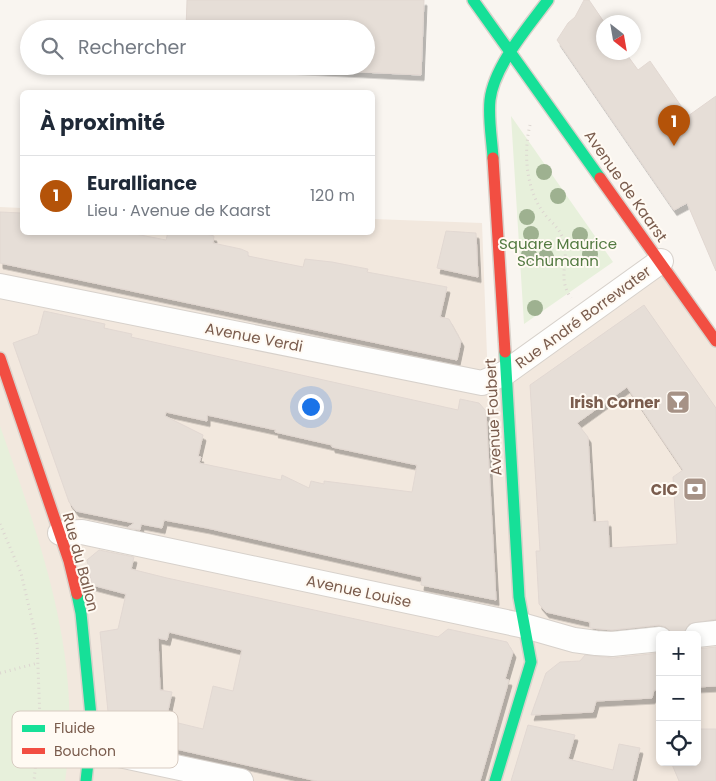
<!DOCTYPE html>
<html lang="fr">
<head>
<meta charset="utf-8">
<style>
	:root { --surface:#fff; --page:#f6f6f7; --text:#1f2937; --muted:#747a83; --line:#e0e1e3; --accent:#b45309 }
	body { margin:0; font-family:Poppins,sans-serif; background:var(--page); color:var(--text) }
	.controls { position:absolute; right:15px; bottom:15px; display:grid; overflow:hidden; border-radius:8px; box-shadow:0 2px 8px #0003 }
	.controls button { width:45px; height:45px; display:grid; place-items:center; padding:0; border:0; border-bottom:1px solid var(--line); background:var(--surface); color:var(--text); font:25px sans-serif }
	.compass { position:absolute; left:596px; top:15px; width:45px; height:45px; border-radius:50%; background:var(--surface); box-shadow:0 2px 8px #0003; rotate:149deg }
	.you { position:absolute; left:310px; top:406px; width:18px; height:18px; margin:-12px; border:4px solid #fff; border-radius:50%; background:#1a73e8; box-shadow:0 0 0 8px #1a73e833 }
	.badge { display:grid; place-items:center; width:32px; height:32px; border-radius:50%; background:var(--accent); color:#fff; font-size:16px; font-weight:700 }
	.pin { position:absolute; translate:-50% -41px; filter:drop-shadow(0 1px 2px #0008) }
	.pin::after { content:''; position:absolute; top:26px; width:18px; height:15px; background:inherit; clip-path:polygon(0 0,100% 0,50% 100%) }
	.list { margin:0; padding:0; list-style:none }
	h2 { display:flex; justify-content:space-between; align-items:center; height:65px; margin:0; padding:0 20px; font-size:21px }
	h2 small { font-size:16px; font-weight:400; color:var(--muted) }
	.list li { display:grid; grid-template-columns:32px 1fr auto; gap:15px; align-items:center; box-sizing:border-box; height:80px; padding:0 20px; border-top:1px solid var(--line) }
	.list b { display:block; font-size:19px; white-space:nowrap }
	.list p { margin:0; font-size:16px; white-space:nowrap; color:var(--muted) }
	.list em { font-size:16px; font-style:normal; color:var(--muted) }
	.icon { flex:none; width:28px; height:28px; fill:none; stroke:currentColor; stroke-width:2; stroke-linecap:round; stroke-linejoin:round }
	.map { position:relative; flex:none; width:716px; height:781px; overflow:hidden }
	.search { position:absolute; background:var(--surface); box-shadow:0 2px 8px #0003; left:20px; top:20px; width:355px; height:55px; display:flex; align-items:center; gap:12px; box-sizing:border-box; padding:0 18px; border-radius:28px; color:var(--muted); font-size:19px }
	.panel { position:absolute; background:var(--surface); box-shadow:0 2px 8px #0003; left:20px; top:90px; width:355px; height:145px; border-radius:8px }
	.map>svg:first-child { display:block }
	.residential { fill:#f2e8de; fill-rule:evenodd }
	.green { fill:#e7f0db }
	.building { fill:#e6ded7; stroke:#e2d8d2; fill-rule:evenodd; filter:url(#shadow) }
	.lines { fill:none; stroke-linecap:round; stroke-linejoin:round }
	.street-casing { stroke:#d7d1cb; stroke-width:26 }
	.fast-casing { stroke:#d9d2cb; stroke-width:14 }
	.jam-casing { stroke:#d9d2cb; stroke-width:14 }
	.path { stroke:#dcd5d0; stroke-width:3; stroke-dasharray:1 4; stroke-linecap:butt }
	.street { stroke:#fefefd; stroke-width:24 }
	.fast { stroke:#16e098; stroke-width:11 }
	.jam { stroke:#f24e42; stroke-width:11 }
	.tree { fill:#9eb190 }
	.labels { text-anchor:middle; dominant-baseline:central; stroke-width:4; stroke-linejoin:round; paint-order:stroke }
	.street-label { font-size:15px; fill:#7a5c4d; stroke:#fffaf3 }
	.park-label { font-size:15px; fill:#537a41; stroke:#fffaf3 }
	.poi-label { font-size:15px; font-weight:bold; fill:#7a5c4d; stroke:#fffaf3; text-anchor:end }
	.key { fill:#fffaf3; stroke:#d7cbc1; stroke-width:1 }
	.key-label { font-size:14px; fill:#7a5c4d }
</style>
</head>
<body>
<div class="map">
<svg width="716" height="781" viewBox="0 0 716 781">
	<defs>
		<filter id="shadow"><feDropShadow dx="3" dy="5.5" stdDeviation="0" flood-color="#0004"/></filter>
	</defs>
	<rect width="100%" height="100%" fill="#f9f5f0"/>
	<!-- residential -->
	<path class="residential" d="M0,207L22,208V232H372L373,219L482,223L488,382L661,261L716,341V781H0ZM660,635H697V762H660Z"/>
	<!-- green -->
	<path class="green" d="M511,116L613,262L524,324Z
		M0,426C40,540 84,659 65,781H0Z"/>
	<!-- building -->
	<path class="building" d="M187,0H424L421,75L243,66H366V29H186Z
		M584,0H589L604,22V52H625L638,70L650,61L688,116L716,96V271L687,203L674,210L557,40L568,23L575,17Z
		M0,212L22,213V232H125L166,240L168,232H199L214,236L213,243L241,249L248,252V256L303,267L305,259L332,262L368,269L367,272L447,287L440,317L449,319L461,341L457,360L0,263Z
		M446,231L476,233L478,277L437,268Z
		M644,305L716,408V619L689,624L684,635H673L666,627L659,625L612,630L590,628V622L546,612L539,604L536,551H540L530,385ZM627,387L683,470L673,477L677,544L609,548L608,521L593,522L588,437L577,423Z
		M44,311L105,324L104,328L132,334L131,337L458,410L460,399L479,403L486,411L496,600L421,585L422,577L207,528L164,520L162,528L141,524L140,530L127,528L134,523L76,511L69,502L13,343L38,334ZM166,412L207,421V415L276,430L275,432L332,445V447L417,465L412,492L324,481V484L311,481L309,488L282,475L281,480L199,463L201,457L198,456L203,435L165,416Z
		M99,550L134,557L131,569L167,578L438,637L448,629L507,642L513,652L505,679L509,680L480,781H317L119,736L113,731L109,722L100,632L118,629L126,594L92,585L87,560ZM169,632L242,650L233,691L213,686L203,729L166,720L172,692L160,690L158,638L167,640Z
		M716,647V686L697,687V649Z
		M660,653V690H654L652,698L596,701L593,712L531,715L546,673L560,662L580,661L585,655L613,658Z
		M528,725L575,735L568,759L613,770L619,744L640,748L632,781H511Z
		M697,729H716V781H679L671,762H697Z"/>
	<g class="lines">
		<!-- street casing -->
		<g class="street-casing">
			<path id="street" d="M0,286L482,383L505,373L661,261
				M60,533L82,532L525,626L574,640L596,643L612,644L660,639
				M697,635L716,633
				M91,749L241,781"/>
		</g>
		<!-- fast casing -->
		<g class="fast-casing">
			<path id="fast" d="M473,0L600,178
				M493,158C492,140 488,118 490,100C494,66 528,27 548,0
				M77,594L81,613L92,726L86,781
				M495,781L531,662L519,597L505,352"/>
		</g>
		<!-- jam casing -->
		<g class="jam-casing">
			<path id="jam" d="M493,158L505,352
				M600,178L716,341
				M0,358L69,561L77,594"/>
		</g>
		<!-- path -->
		<path class="path" d="M530,125C523,154 526,193 547,217C554,225 561,230 564,242C569,262 557,278 571,298
			M0,524L21,573L37,641L40,720L34,781
			M0,673L38,663"/>
		<!-- street -->
		<use href="#street" class="street"/>
		<!-- fast -->
		<use href="#fast" class="fast"/>
		<!-- jam -->
		<use href="#jam" class="jam"/>
	</g>
	<!-- trees -->
	<g class="tree">
		<circle cx="544" cy="172" r="8"/>
		<circle cx="558" cy="196" r="8"/>
		<circle cx="527" cy="217" r="8"/>
		<circle cx="531" cy="234" r="8"/>
		<circle cx="580" cy="235" r="8"/>
		<circle cx="590" cy="254" r="8"/>
		<circle cx="529" cy="255" r="8"/>
		<circle cx="546" cy="257" r="8"/>
		<circle cx="535" cy="308" r="8"/>
	</g>
	<!-- icons -->
	<defs>
		<g id="bar-square" transform="scale(1.25)"><rect x="-9" y="-9" width="18" height="18" rx="4" fill="#a69286" stroke="#fffaf3"/><path d="M-6-5H6L.8 .8V4.5H3.5V6h-7V4.5H-.8V.8Z" fill="#fff"/></g>
		<g id="bank-square" transform="scale(1.25)"><rect x="-9" y="-9" width="18" height="18" rx="4" fill="#a69286" stroke="#fffaf3"/><path d="M-6-4H6V4H-6ZM0-2.3a2.3 2.3 0 1 0 0 4.6a2.3 2.3 0 1 0 0-4.6Z" fill="#fff"/></g>
	</defs>
	<g fill-rule="evenodd">
		<use href="#bar-square" x="678" y="402"/>
		<use href="#bank-square" x="695" y="489"/>
	</g>
	<g class="labels">
		<!-- street labels -->
		<g class="street-label">
			<text transform="translate(626 186) rotate(55)">Avenue de Kaarst</text>
			<text transform="translate(583 317) rotate(-36)">Rue André Borrewater</text>
			<text transform="translate(254 337) rotate(11)">Avenue Verdi</text>
			<text transform="translate(493 417) rotate(-93)">Avenue Foubert</text>
			<text transform="translate(81 562) rotate(75)">Rue du Ballon</text>
			<text transform="translate(359 591) rotate(12)">Avenue Louise</text>
		</g>
		<!-- park labels -->
		<g class="park-label">
			<text x="558" y="243">Square Maurice<tspan x="558" dy="17">Schumann</tspan></text>
		</g>
		<!-- poi labels -->
		<g class="poi-label">
			<text x="660" y="402">Irish Corner</text>
			<text x="678" y="489">CIC</text>
		</g>
	</g>
	<!-- legend -->
	<rect x="12" y="711" width="166" height="57" rx="8" class="key"/>
	<rect x="22" y="725" width="23" height="7" fill="#16e098"/>
	<rect x="22" y="748" width="23" height="6" fill="#f24e42"/>
	<g class="key-label">
		<text x="54" y="733">Fluide</text>
		<text x="54" y="756">Bouchon</text>
	</g>
</svg>
<div class="controls">
<button>+</button>
<button>−</button>
<button><svg class="icon" aria-label="locate" viewBox="0 0 24 24"><circle cx="12" cy="12" r="6"/><path d="M12 2v4M12 18v4M2 12h4M18 12h4"/></svg></button>
</div>
<svg class="compass" viewBox="-18 -18 36 36"><path d="M0-13l5 13h-10z" fill="#e53935"/><path d="M0 13l5-13h-10z" fill="#747a83"/></svg>
<div class="you"></div>
<div class="pin badge" style="left:674px;top:146px">1</div>
<div class="search"><svg class="icon" aria-label="search" viewBox="0 0 24 24"><circle cx="10" cy="10" r="6"/><path d="M15 15l6 6"/></svg>Rechercher</div>
<section class="panel">
<h2>À proximité<small></small></h2>
<ul class="list">
<li><span class="badge">1</span><div><b>Euralliance</b><p>Lieu · Avenue de Kaarst</p></div><em>120 m</em></li>
</ul>
</section>
</div>
</body>
</html>
